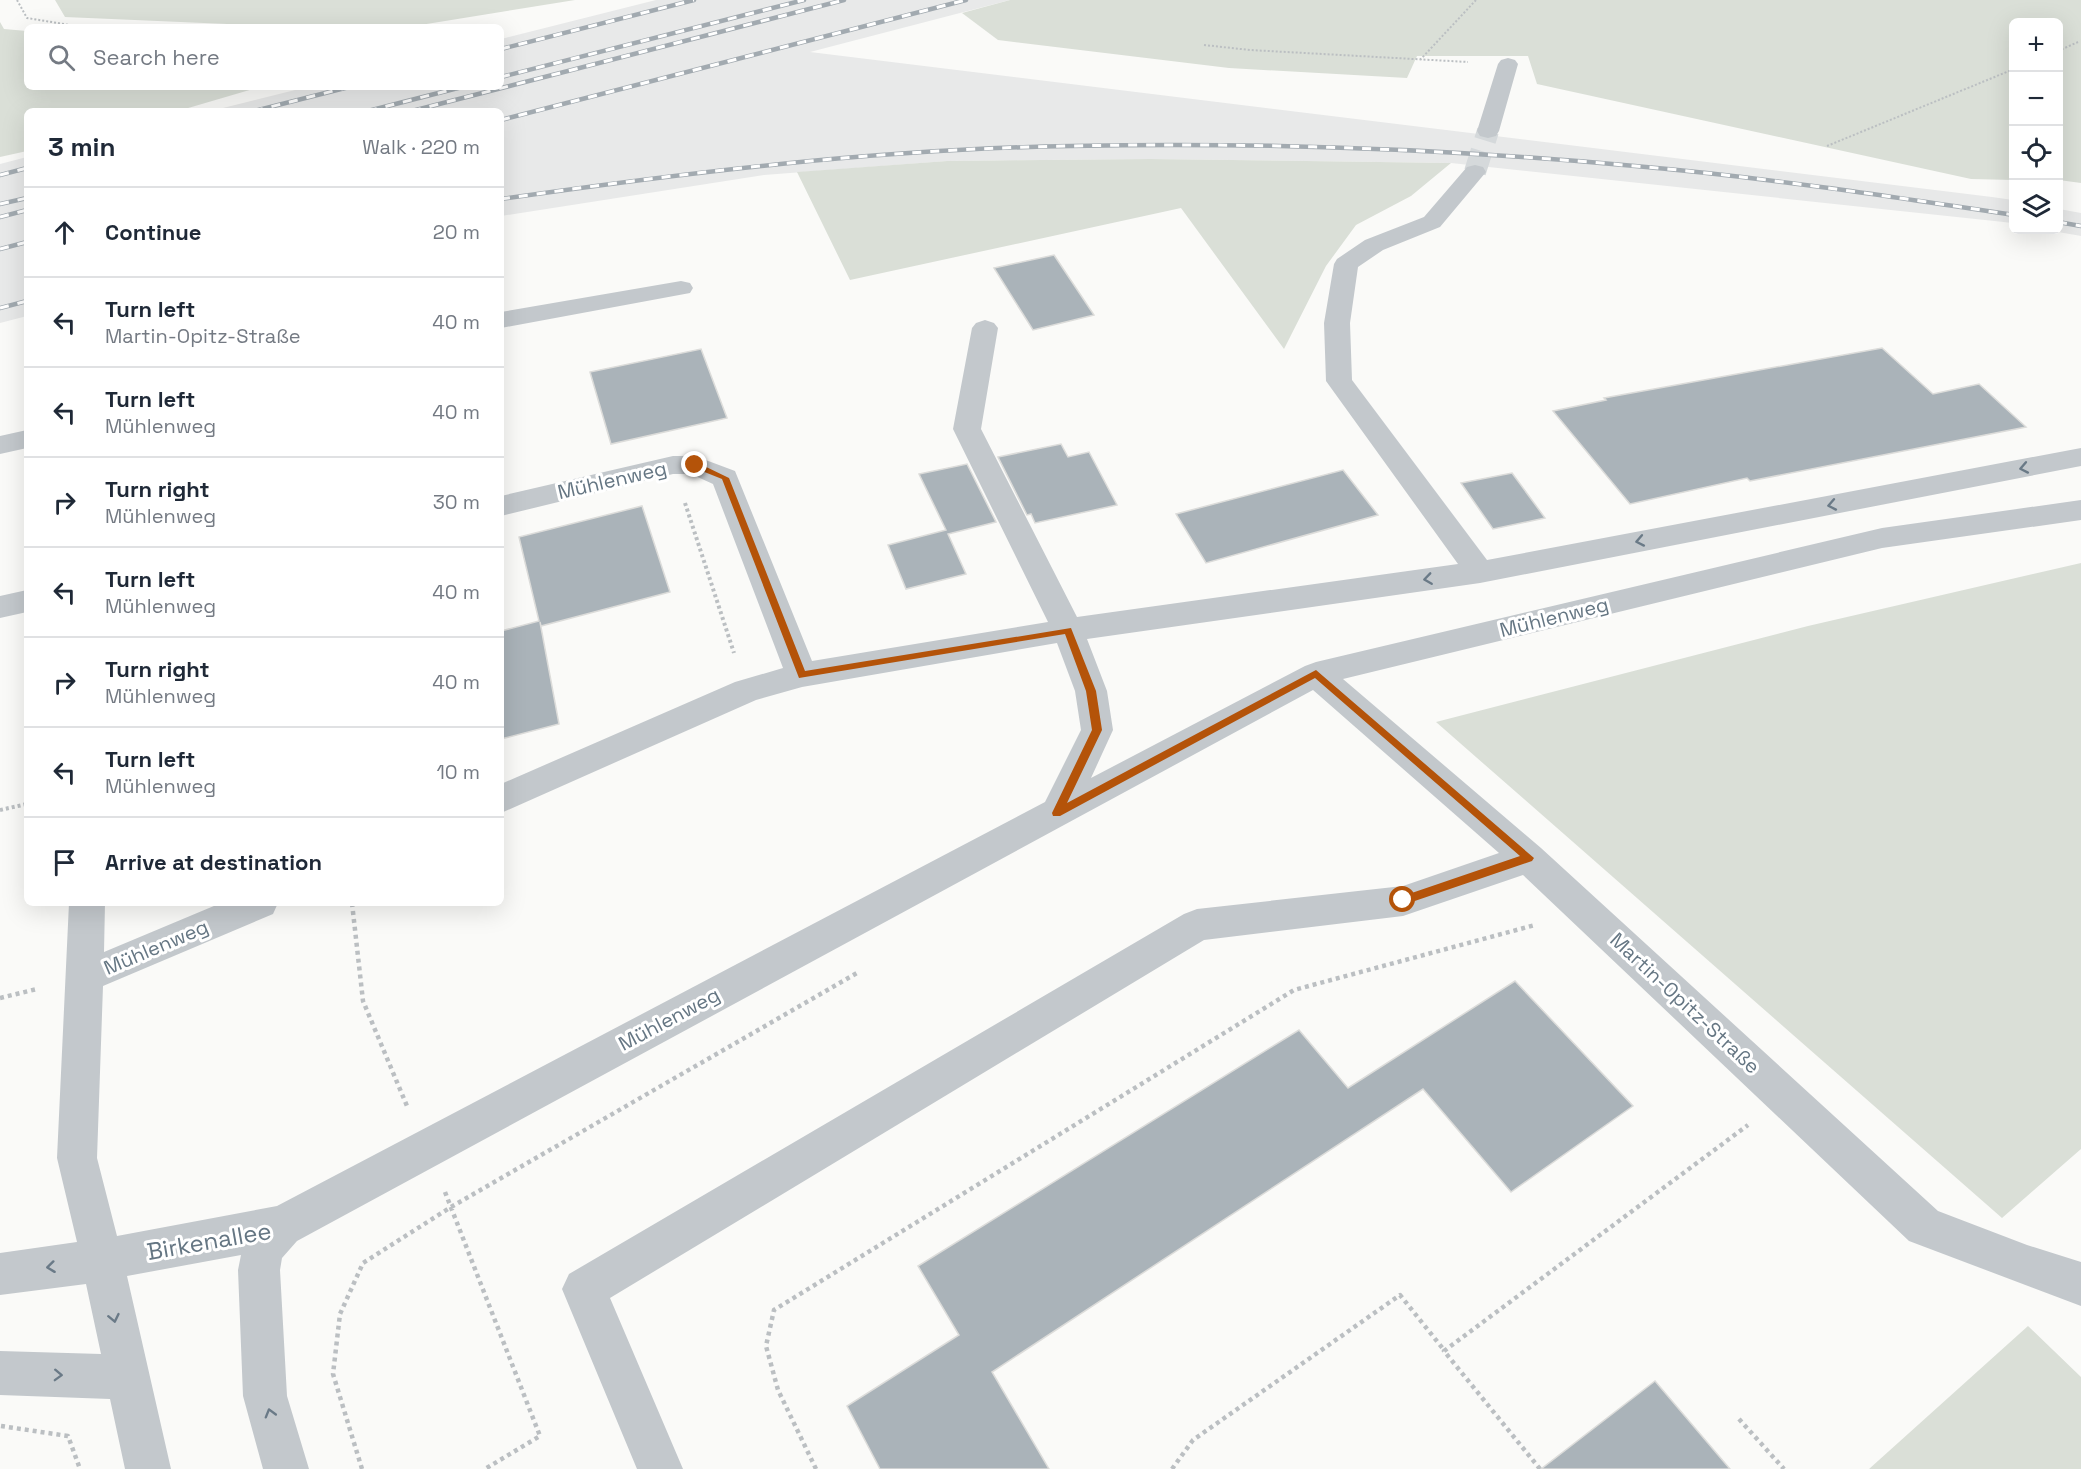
<!DOCTYPE html>
<html lang="en">
<head>
<meta charset="utf-8">
<style>
	:root { --surface:#fff; --page:#f2f2f3; --text:#1f2937; --muted:#747a83; --line:#e0e1e3 }
	body { margin:0; font-family:"Space Grotesk",sans-serif; background:var(--page); color:var(--text) }
	.controls { position:absolute; right:18px; top:18px; display:grid; overflow:hidden; border-radius:9px; box-shadow:0 6px 24px #0002 }
	.controls button { width:54px; height:54px; display:grid; place-items:center; padding:0; border:0; border-bottom:2px solid var(--line); background:var(--surface); color:var(--text); font:30px sans-serif }
	.stop { position:absolute; width:18px; height:18px; margin:-14px; border:4px solid #b45309; border-radius:50%; background:#fff }
	.stop.end { background:#b45309; border-color:#fff; box-shadow:0 2px 6px #0008 }
	.list { margin:0; padding:0; list-style:none }
	h2 { display:flex; justify-content:space-between; align-items:center; height:78px; margin:0; padding:0 24px; font-size:26px }
	h2 small { font-size:20px; font-weight:400; color:var(--muted) }
	.list li { display:grid; grid-template-columns:39px 1fr auto; gap:18px; align-items:center; box-sizing:border-box; height:90px; padding:0 24px; border-top:2px solid var(--line) }
	.list b { display:block; font-size:22px; white-space:nowrap }
	.list p { margin:0; font-size:20px; white-space:nowrap; color:var(--muted) }
	.list em { font-size:20px; font-style:normal; color:var(--muted) }
	.icon { flex:none; width:33px; height:33px; fill:none; stroke:currentColor; stroke-width:2; stroke-linecap:round; stroke-linejoin:round }
	.map { position:relative; flex:none; width:2081px; height:1469px; overflow:hidden }
	.search { position:absolute; background:var(--surface); box-shadow:0 6px 24px #0002; left:24px; top:24px; width:480px; height:66px; display:flex; align-items:center; gap:15px; box-sizing:border-box; padding:0 21px; border-radius:9px; color:var(--muted); font-size:22px }
	.panel { position:absolute; background:var(--surface); box-shadow:0 6px 24px #0002; left:24px; top:108px; width:480px; height:798px; border-radius:9px }
	.map>svg:first-child { display:block }
	.built { fill:#e8e9e9 }
	.green { fill:#dadfd7 }
	.building { fill:#aab3b9; stroke:#dcdcda; stroke-width:1.5 }
	.lines { fill:none; stroke-linecap:round; stroke-linejoin:round }
	.minor-tunnel { stroke:#d5d9db; stroke-width:22; stroke-dasharray:22 11; stroke-linecap:butt }
	.path-far2 { stroke:#bbbfc2; stroke-width:2; stroke-dasharray:2 2; stroke-linecap:butt }
	.path-far1 { stroke:#bbbfc2; stroke-width:4; stroke-dasharray:3 3; stroke-linecap:butt }
	.path { stroke:#bbbfc2; stroke-width:4.5; stroke-dasharray:4 4; stroke-linecap:butt }
	.minor { fill:#c3c8cc; fill-rule:evenodd }
	.rail-casing { stroke:#a2aab0; stroke-width:4.5 }
	.rail { stroke:#fff; stroke-width:3; stroke-dasharray:9; stroke-linecap:butt }
	.oneway { stroke:#6a7a87 }
	.route { fill:#b45309 }
	.labels { text-anchor:middle; dominant-baseline:central; stroke-width:6; stroke-linejoin:round; paint-order:stroke }
	.street-label { font-size:20px; fill:#657683; stroke:#fff }
	.near-street-label { font-size:24px; fill:#657683; stroke:#fff }
</style>
</head>
<body>
<div class="map">
<svg width="2081" height="1469" viewBox="0 0 2081 1469">
	<rect width="100%" height="100%" fill="#fafaf8"/>
	<!-- built -->
	<path class="built" d="M656,0H1010L810,52L1992,197L2013,200V223L1451,163L1150,159L947,161L764,175L501,216V111H211L307,87H501V39Z
		M27,157V316L0,323V164Z
		M2059,209L2081,213V236L2047,230H2058Z"/>
	<!-- green -->
	<path class="green" d="M55,0H575L408,27H296L65,17Z
		M1010,0H2081V183L2059,180L2058,22H2014L2013,180L1971,179L1537,84L1528,56H1417L1407,78L1229,68L998,40L962,13Z
		M0,22L4,29L27,31V87H253V89L178,111H27V151L0,157Z
		M1150,159L1451,163L1411,196L1356,225L1326,266L1284,349L1181,208L850,280L797,172L947,161Z
		M2081,563V1149L2002,1218L1436,722L1808,626Z
		M2028,1326L2081,1377V1469H1869Z"/>
	<!-- building -->
	<path class="building" d="M1054,255L1094,315L1033,330L994,268Z
		M1882,348L1933,394L1979,384L2026,427L1750,481L1747,478L1630,504L1553,411L1606,400L1604,398Z
		M701,349L727,418L611,444L590,372Z
		M1061,444L1068,457L1089,452L1117,505L1035,523L1031,514L1027,515L998,457Z
		M967,464L996,522L948,534L966,574L906,589L888,545L946,530L919,474Z
		M1343,470L1378,515L1206,563L1176,514Z
		M1512,473L1545,518L1493,529L1461,483Z
		M642,506L670,592L541,626L540,622L559,724L501,739V631L539,621L519,537Z
		M1515,981L1633,1106L1511,1192L1423,1089L992,1372L1049,1469H880L847,1406L959,1335L918,1266L1299,1030L1348,1088Z
		M1655,1381L1730,1469H1541Z"/>
	<g class="lines">
		<!-- minor-tunnel -->
		<path class="minor-tunnel" d="M1475,172L1488,131"/>
		<!-- path-far2 -->
		<path class="path-far2" d="M17,0L27,18L82,27
			M1204,45L1250,50L1468,62
			M2058,51L2078,42
			M1420,60L1476,0
			M1827,146L2014,69"/>
		<!-- path-far1 -->
		<path class="path-far1" d="M685,503L734,653
			M0,810L27,804"/>
		<!-- path -->
		<path class="path" d="M352,903L363,1001L407,1106
			M0,998L37,989
			M445,1192L540,1436L485,1469
			M1739,1419L1784,1469
			M1,1426L68,1436L80,1469
			M362,1469L333,1374L340,1314L363,1263L451,1207L857,973
			M816,1469L778,1390L766,1346L774,1310L1294,990L1535,925
			M1172,1469L1193,1440L1400,1295L1444,1350
			M1540,1469L1444,1351L1748,1125"/>
		<!-- minor -->
		<path class="minor" d="M1508,58L1515,60L1518,64L1499,131L1496,136L1488,138L1480,136L1477,131L1498,64L1501,60Z
			M1475,165L1483,167L1486,172L1440,227L1383,250L1358,267L1350,323L1352,380L1487,560L2081,448V466L1480,583L1087,639L1107,691L1113,730L1091,778L1305,666L1316,662L1882,528L2081,500V520L1882,548L1343,679L1541,848L1938,1211L2027,1245L2081,1262V1306L1909,1241L1523,875L1403,916L1204,940L610,1298L683,1469H637L562,1289L569,1274L1184,914L1197,909L1403,886L1499,853L1313,690L297,1241L282,1258L280,1270L287,1396L309,1469H263L243,1396L238,1270L241,1255L127,1276L171,1469H125L110,1399L0,1395V1351L101,1354L86,1284L0,1295V1253L77,1242L57,1158L69,903H105L104,952L221,903H278L273,914L103,986L97,1158L117,1236L277,1206L1045,802L1081,730L1075,691L1057,643L802,687L756,700L501,813V784L735,682L783,668L713,484L691,474H673L501,516V496L673,456H695L735,471L812,661L1048,622L953,429L972,328L976,323L985,320L994,323L998,328L981,429L1077,617L1458,564L1326,381L1324,323L1334,264L1337,259L1365,240L1424,217L1467,167Z
			M681,281L690,283L693,288L690,293L501,328V312Z
			M27,430V448L0,454V436Z
			M27,590V612L0,618V596Z"/>
		<!-- rail casing -->
		<g class="rail-casing">
			<path id="rail" d="M501,49L694,0
				M501,77L804,0
				M254,111L349,87
				M368,111L462,87
				M412,111L844,0
				M501,120L966,0
				M0,175L27,168
				M501,199C690,172 880,149 1071,146C1259,142 1448,149 1635,166C1762,177 1888,196 2014,215
				M0,204L27,198
				M0,217L27,210
				M2058,222L2081,226
				M0,249L27,242
				M0,308L27,301"/>
		</g>
		<!-- rail -->
		<use href="#rail" class="rail"/>
	</g>
	<!-- one-way arrows -->
	<defs><path id="oneway-chevron" d="M-2-3.5L2.5 0L-2 3.5" fill="none" stroke-width="1.6" stroke-linecap="round" stroke-linejoin="round" transform="scale(1.5)"/></defs>
	<g class="oneway">
		<use href="#oneway-chevron" transform="translate(2024 468) rotate(169)"/>
		<use href="#oneway-chevron" transform="translate(1832 505) rotate(169)"/>
		<use href="#oneway-chevron" transform="translate(1640 541) rotate(169)"/>
		<use href="#oneway-chevron" transform="translate(1428 579) rotate(172)"/>
		<use href="#oneway-chevron" transform="translate(51 1267) rotate(173)"/>
		<use href="#oneway-chevron" transform="translate(114 1318) rotate(78)"/>
		<use href="#oneway-chevron" transform="translate(58 1375) rotate(2)"/>
		<use href="#oneway-chevron" transform="translate(270 1413) rotate(-106)"/>
	</g>
	<!-- route -->
	<path class="route" d="M692,463H698L729,478L805,671L1071,628L1096,691L1102,730L1067,803L1316,670L1534,858L1532,861L1403,905L1400,904V897L1520,856L1315,678L1060,816H1053L1052,813L1092,730L1086,691L1065,634L799,678L722,479L692,467Z"/>
	<g class="labels">
		<!-- street labels -->
		<g class="street-label">
			<text transform="translate(612 480) rotate(-13)">Mühlenweg</text>
			<text transform="translate(1554 617) rotate(-14)">Mühlenweg</text>
			<text transform="translate(156 947) rotate(-23)">Mühlenweg</text>
			<text transform="translate(1685 1003) rotate(43)">Martin-Opitz-Straße</text>
			<text transform="translate(669 1019) rotate(-28)">Mühlenweg</text>
		</g>
		<!-- near-street labels -->
		<g class="near-street-label">
			<text transform="translate(209 1241) rotate(-10)">Birkenallee</text>
		</g>
	</g>
</svg>
<div class="controls">
<button>+</button>
<button>−</button>
<button><svg class="icon" aria-label="locate" viewBox="0 0 24 24"><circle cx="12" cy="12" r="6"/><path d="M12 2v4M12 18v4M2 12h4M18 12h4"/></svg></button>
<button><svg class="icon" aria-label="layers" viewBox="0 0 24 24"><path d="M12 4l9 5-9 5-9-5zM3 14l9 5 9-5"/></svg></button>
</div>
<div class="stop" style="left:1403px;top:900px"></div>
<div class="stop end" style="left:695px;top:465px"></div>
<div class="search"><svg class="icon" aria-label="search" viewBox="0 0 24 24"><circle cx="10" cy="10" r="6"/><path d="M15 15l6 6"/></svg>Search here</div>
<section class="panel">
<h2>3 min<small>Walk · 220 m</small></h2>
<ul class="list">
<li><svg class="icon" aria-label="ahead" viewBox="0 0 24 24"><path d="M12 20V5M6 11l6-6 6 6"/></svg><div><b>Continue</b></div><em>20 m</em></li>
<li><svg class="icon" aria-label="left" viewBox="0 0 24 24"><path d="M17 20v-9H6M10 6l-5 5 5 5"/></svg><div><b>Turn left</b><p>Martin-Opitz-Straße</p></div><em>40 m</em></li>
<li><svg class="icon" aria-label="left" viewBox="0 0 24 24"><path d="M17 20v-9H6M10 6l-5 5 5 5"/></svg><div><b>Turn left</b><p>Mühlenweg</p></div><em>40 m</em></li>
<li><svg class="icon" aria-label="right" viewBox="0 0 24 24"><path d="M7 20v-9h11M14 6l5 5-5 5"/></svg><div><b>Turn right</b><p>Mühlenweg</p></div><em>30 m</em></li>
<li><svg class="icon" aria-label="left" viewBox="0 0 24 24"><path d="M17 20v-9H6M10 6l-5 5 5 5"/></svg><div><b>Turn left</b><p>Mühlenweg</p></div><em>40 m</em></li>
<li><svg class="icon" aria-label="right" viewBox="0 0 24 24"><path d="M7 20v-9h11M14 6l5 5-5 5"/></svg><div><b>Turn right</b><p>Mühlenweg</p></div><em>40 m</em></li>
<li><svg class="icon" aria-label="left" viewBox="0 0 24 24"><path d="M17 20v-9H6M10 6l-5 5 5 5"/></svg><div><b>Turn left</b><p>Mühlenweg</p></div><em>10 m</em></li>
<li><svg class="icon" aria-label="arrive" viewBox="0 0 24 24"><path d="M6 21V4h12l-3 4 3 4H6"/></svg><div><b>Arrive at destination</b></div></li>
</ul>
</section>
</div>
</body>
</html>
